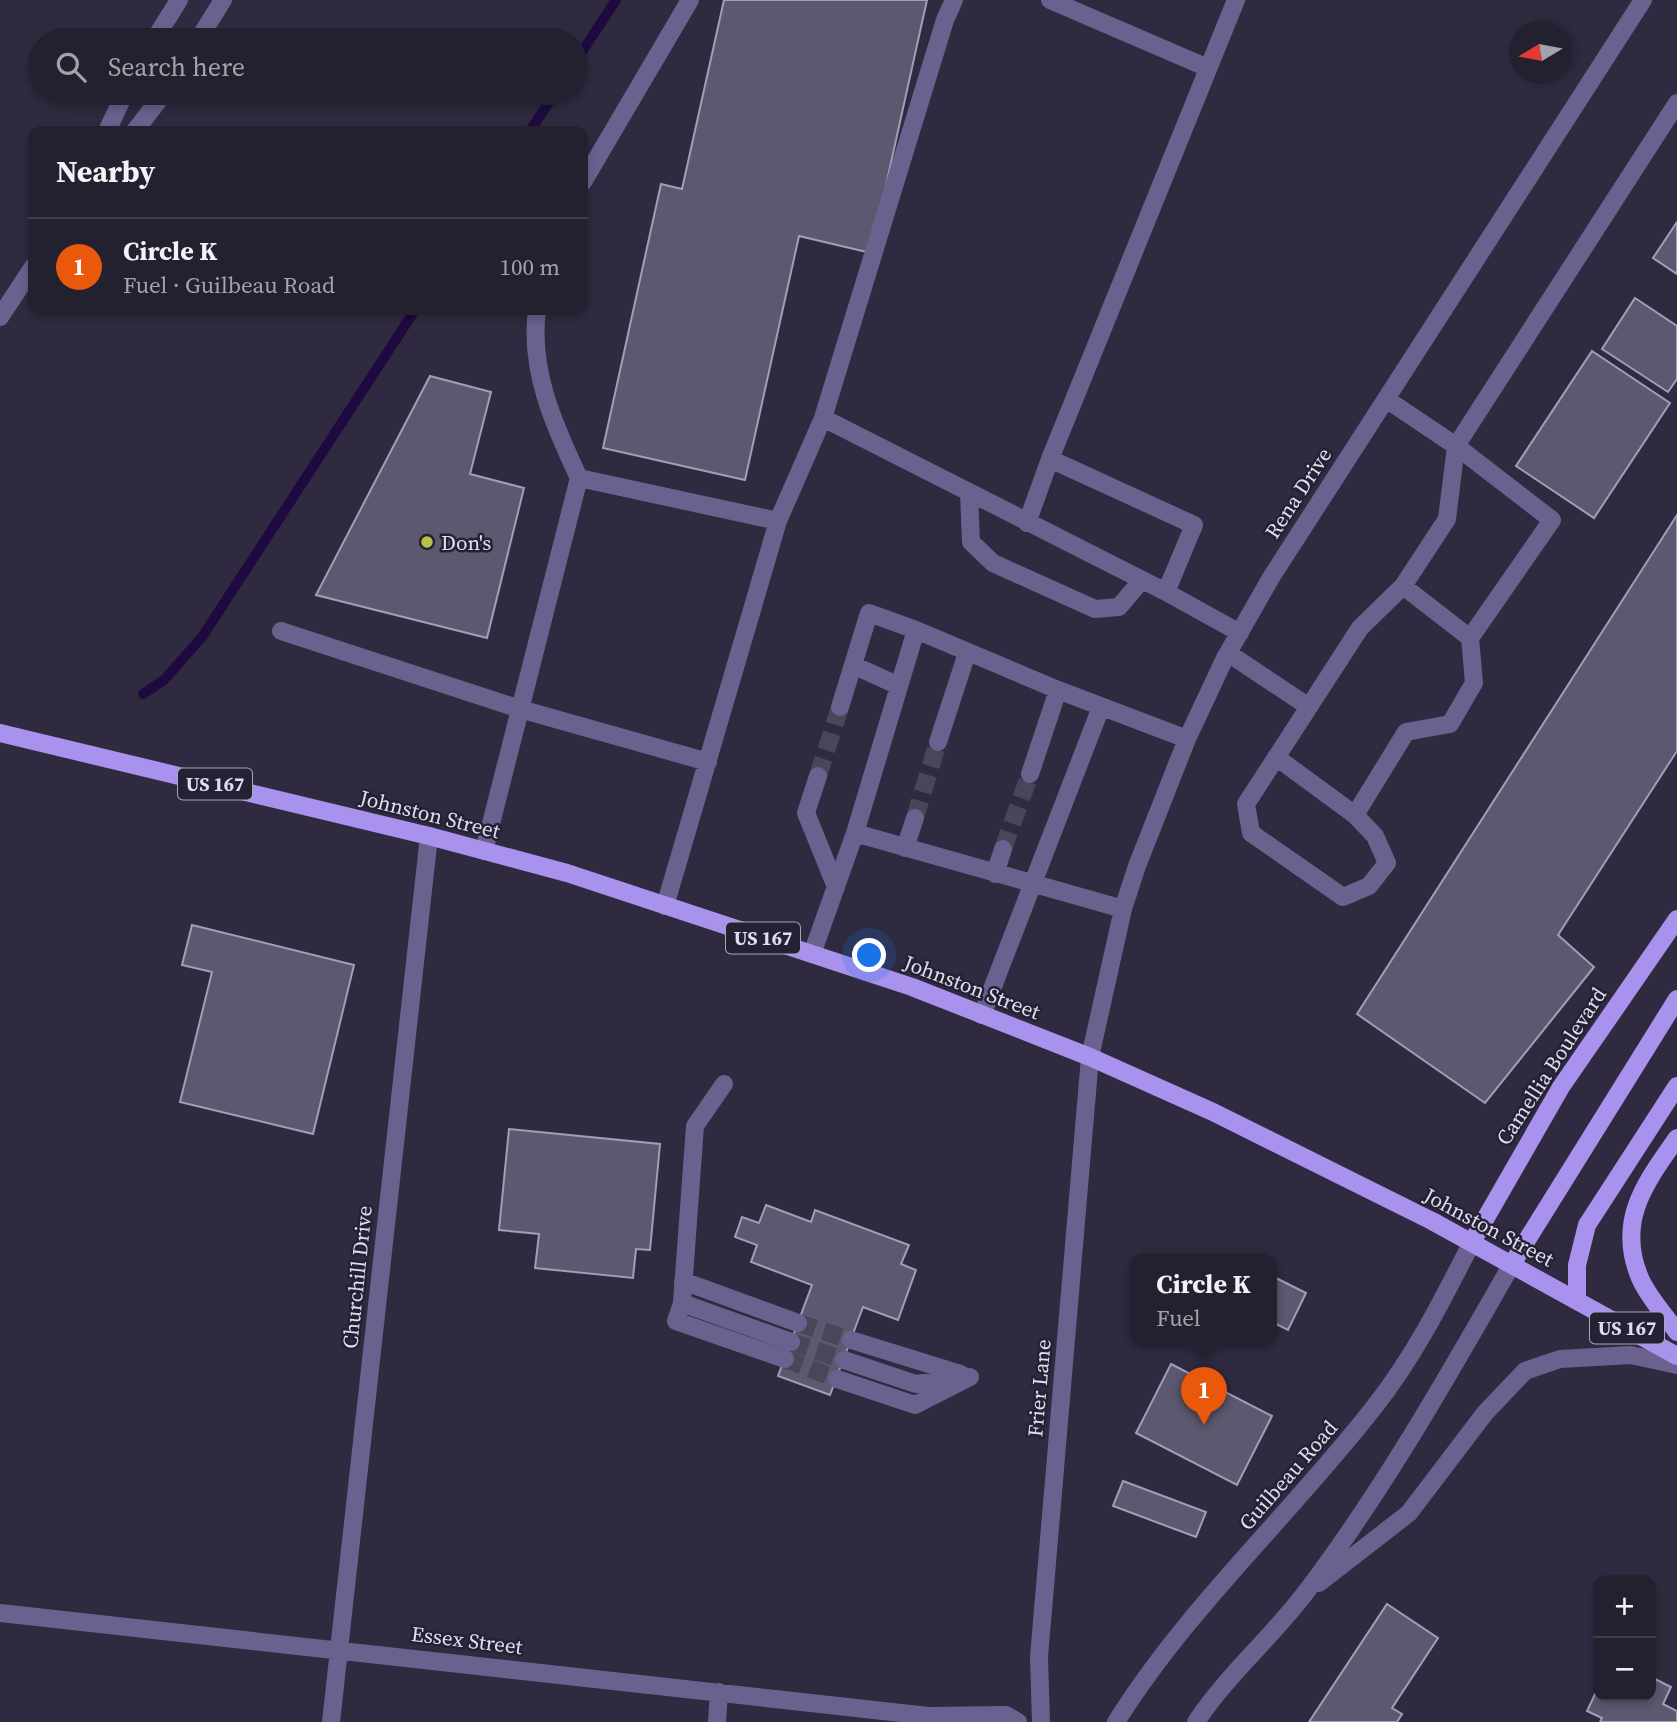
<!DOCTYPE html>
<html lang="en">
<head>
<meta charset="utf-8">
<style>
	:root { --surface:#23202f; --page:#2f2d3b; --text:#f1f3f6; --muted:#a3a3aa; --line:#403e4b; --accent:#ea580c }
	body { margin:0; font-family:"Source Serif 4",serif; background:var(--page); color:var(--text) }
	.controls { position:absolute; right:21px; bottom:21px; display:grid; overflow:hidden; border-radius:14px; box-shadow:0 4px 10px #0003 }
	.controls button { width:63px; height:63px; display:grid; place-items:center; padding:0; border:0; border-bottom:2px solid var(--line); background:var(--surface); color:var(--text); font:35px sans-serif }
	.compass { position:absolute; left:1509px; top:21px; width:63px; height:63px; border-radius:50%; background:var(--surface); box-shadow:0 4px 10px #0003; rotate:260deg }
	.you { position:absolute; left:870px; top:956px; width:24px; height:24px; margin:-18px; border:5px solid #fff; border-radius:50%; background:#1a73e8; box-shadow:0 0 0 10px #1a73e833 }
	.badge { display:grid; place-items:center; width:46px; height:46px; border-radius:50%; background:var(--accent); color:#fff; font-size:23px; font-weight:700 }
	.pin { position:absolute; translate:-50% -58px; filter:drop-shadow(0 2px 4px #0008) }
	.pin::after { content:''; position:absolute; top:37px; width:24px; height:21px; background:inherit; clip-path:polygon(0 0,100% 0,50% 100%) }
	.popup { position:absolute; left:1130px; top:1254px; width:147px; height:91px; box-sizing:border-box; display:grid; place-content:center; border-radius:14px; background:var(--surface); filter:drop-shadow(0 2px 5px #0005); font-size:23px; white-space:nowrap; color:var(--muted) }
	.popup b { font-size:26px; color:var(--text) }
	.popup::after { content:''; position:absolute; left:50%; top:100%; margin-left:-14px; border:14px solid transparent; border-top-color:var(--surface) }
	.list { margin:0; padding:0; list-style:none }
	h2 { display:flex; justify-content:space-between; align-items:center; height:91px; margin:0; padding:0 28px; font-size:30px }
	h2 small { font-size:23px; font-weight:400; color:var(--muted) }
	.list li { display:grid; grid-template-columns:46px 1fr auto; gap:21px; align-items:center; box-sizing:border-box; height:98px; padding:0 28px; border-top:2px solid var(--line) }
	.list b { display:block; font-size:26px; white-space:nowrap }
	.list p { margin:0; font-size:23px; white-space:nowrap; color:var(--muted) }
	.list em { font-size:23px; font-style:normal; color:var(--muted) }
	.icon { flex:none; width:38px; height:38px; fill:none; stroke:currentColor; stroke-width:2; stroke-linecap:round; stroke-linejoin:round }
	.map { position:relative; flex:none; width:1677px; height:1722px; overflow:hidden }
	.search { position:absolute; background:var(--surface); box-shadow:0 4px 10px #0003; left:28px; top:28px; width:560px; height:77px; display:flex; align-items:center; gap:18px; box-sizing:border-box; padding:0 24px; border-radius:38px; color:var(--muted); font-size:26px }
	.panel { position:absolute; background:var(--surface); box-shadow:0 4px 10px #0003; left:28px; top:126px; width:560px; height:189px; border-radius:14px }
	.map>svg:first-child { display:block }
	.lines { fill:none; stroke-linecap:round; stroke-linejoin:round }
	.stream { stroke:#1e0a40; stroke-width:10 }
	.building { fill:#5c586f; stroke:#a39eb8; stroke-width:2 }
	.minor-tunnel { stroke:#4a4559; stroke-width:18; stroke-dasharray:18 9; stroke-linecap:butt }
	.minor { stroke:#6b618e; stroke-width:18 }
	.major { stroke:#a892ed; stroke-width:18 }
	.poi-dot { fill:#b7c148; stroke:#252135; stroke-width:2.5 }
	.labels { text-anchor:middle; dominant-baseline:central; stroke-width:5; stroke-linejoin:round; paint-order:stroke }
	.shield { fill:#252135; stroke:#a8a5b5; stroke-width:2 }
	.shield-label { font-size:19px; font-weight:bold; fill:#e0deec }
	.street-label { font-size:21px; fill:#e0deec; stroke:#252135 }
	.poi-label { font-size:21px; fill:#e0deec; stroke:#252135; text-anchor:start }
</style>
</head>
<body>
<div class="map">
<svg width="1677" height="1722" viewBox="0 0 1677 1722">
	<rect width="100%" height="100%" fill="#2f2a3f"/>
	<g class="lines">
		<!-- stream -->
		<path class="stream" d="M576,61L616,0
			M530,131L555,93
			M143,694L164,680L202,637L415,310"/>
	</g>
	<!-- building -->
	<path class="building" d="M724,0H927L871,253L799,236L745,480L603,448L661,184L682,189Z
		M1677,222V274L1653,258Z
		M1635,298L1677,326V379L1668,392L1602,349Z
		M1592,351L1670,403L1594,518L1516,466Z
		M430,376L491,392L470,474L524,488L487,638L316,595Z
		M1677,515V751L1558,935L1594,967L1485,1103L1357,1014Z
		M192,925L354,965L313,1134L180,1102L212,972L182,965Z
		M509,1129L660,1144L650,1250L636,1249L633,1278L535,1268L539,1234L499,1230Z
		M766,1205L811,1222L815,1210L909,1245L901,1264L916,1270L898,1320L863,1307L830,1395L778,1376L812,1285L751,1262L757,1245L735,1237L742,1217L759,1223Z
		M1272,1276L1306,1293L1288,1330L1272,1322Z
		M1171,1364L1272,1416L1237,1485L1136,1433Z
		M1123,1481L1206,1512L1196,1537L1113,1506Z
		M1387,1604L1438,1638L1392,1708L1402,1714L1397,1722H1309Z
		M1651,1677L1671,1687L1663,1704L1677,1711V1722H1600L1602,1718L1587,1711L1598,1688V1696H1651Z"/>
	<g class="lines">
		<!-- minor-tunnel -->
		<path class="minor-tunnel" d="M818,776L840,707
			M915,818L938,742
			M1003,849L1030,774
			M798,1323L851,1340
			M791,1342L844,1360
			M785,1359L837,1379"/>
		<!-- minor -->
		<path class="minor" d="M1050,0L1208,68
			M154,40L179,0
			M198,40L223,0
			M107,131L125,93
			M135,131L164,93
			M583,182L690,0
			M537,310C529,370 554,425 579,478
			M0,317L33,267
			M1386,399L1456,446L1552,520L1470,638
			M823,418L1166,592L1240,633
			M1050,459L1236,0
			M969,492L971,542L993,563L1095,609L1119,607L1141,581
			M778,521L823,418L945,20L954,0
			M1027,523L1050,459L1194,525L1166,592
			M281,631L520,709L708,762
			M1228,653L1309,707
			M853,665L899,686
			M840,707L869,613L916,630
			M938,742L967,653
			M1276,757L1355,815L1375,836L1387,863L1369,886L1343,897L1251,833L1246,804L1360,628L1403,586L1447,519L1456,446L1677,103
			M1030,774L1058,690
			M818,776L806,813L836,887
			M1355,815L1406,732L1450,724L1474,683L1470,638L1403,586
			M855,833L1123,909
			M905,848L915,818
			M484,851L579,478L778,521L665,906
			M995,874L1003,849
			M812,954L855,833L916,630L1058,690L1187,739
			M982,1015L1101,707
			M724,1084L695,1126L682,1303L676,1321L785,1359
			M683,1281L798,1323
			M682,1303L791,1342
			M851,1340L961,1374
			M844,1360L916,1384L955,1379
			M837,1379L915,1405L970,1377
			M1319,1583L1409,1513L1485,1413L1525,1371L1560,1359L1631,1355L1677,1365
			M0,1613L928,1716L1006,1715L1018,1722
			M331,1722L429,836
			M717,1722L719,1692
			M1041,1722L1039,1657L1090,1057L1123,909L1137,866L1187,739L1225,658L1272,576L1643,0
			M1116,1722C1188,1607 1292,1513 1375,1406C1415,1355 1443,1299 1472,1242
			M1196,1722C1227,1675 1272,1637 1306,1592C1384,1489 1448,1376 1512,1264"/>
		<!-- major -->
		<path class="major" d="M0,733L429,836L567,873L912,987L1090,1057L1213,1112L1432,1221L1677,1356
			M1677,1138C1645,1183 1616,1221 1640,1278C1648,1297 1665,1315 1677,1332
			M1472,1242L1561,1087L1677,919
			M1512,1264L1677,999
			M1577,1300V1265L1587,1225L1677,1086"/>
	</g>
	<!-- markers -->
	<circle class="poi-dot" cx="427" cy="542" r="7"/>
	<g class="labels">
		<!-- shield labels -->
		<g class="shield">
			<rect x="178" y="768.5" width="74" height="31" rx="5"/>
			<rect x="726" y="922.5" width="74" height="31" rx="5"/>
			<rect x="1590" y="1312.5" width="74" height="31" rx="5"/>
		</g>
		<g class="shield-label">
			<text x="215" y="784">US 167</text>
			<text x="763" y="938">US 167</text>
			<text x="1627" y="1328">US 167</text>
		</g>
		<!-- street labels -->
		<g class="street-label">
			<text transform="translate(1298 493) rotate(-57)">Rena Drive</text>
			<text transform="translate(430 814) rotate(14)">Johnston Street</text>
			<text transform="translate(972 987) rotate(21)">Johnston Street</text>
			<text transform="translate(1551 1066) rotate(-57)">Camellia Boulevard</text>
			<text transform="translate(1489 1227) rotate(28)">Johnston Street</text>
			<text transform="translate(357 1277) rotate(-84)">Churchill Drive</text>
			<text transform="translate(1039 1388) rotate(-85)">Frier Lane</text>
			<text transform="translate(1288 1475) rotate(-49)">Guilbeau Road</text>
			<text transform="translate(467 1640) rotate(7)">Essex Street</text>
		</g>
		<!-- poi labels -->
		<g class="poi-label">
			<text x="441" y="542">Don's</text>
		</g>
	</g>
</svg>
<div class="controls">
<button>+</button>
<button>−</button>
</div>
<svg class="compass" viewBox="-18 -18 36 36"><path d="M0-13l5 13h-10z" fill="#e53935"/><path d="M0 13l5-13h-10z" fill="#a3a3aa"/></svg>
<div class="you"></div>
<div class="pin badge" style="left:1204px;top:1425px">1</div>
<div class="popup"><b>Circle K</b>Fuel</div>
<div class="search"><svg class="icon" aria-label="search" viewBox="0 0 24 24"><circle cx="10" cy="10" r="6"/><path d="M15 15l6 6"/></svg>Search here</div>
<section class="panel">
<h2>Nearby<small></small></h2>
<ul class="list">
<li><span class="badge">1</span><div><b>Circle K</b><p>Fuel · Guilbeau Road</p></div><em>100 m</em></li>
</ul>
</section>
</div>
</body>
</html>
